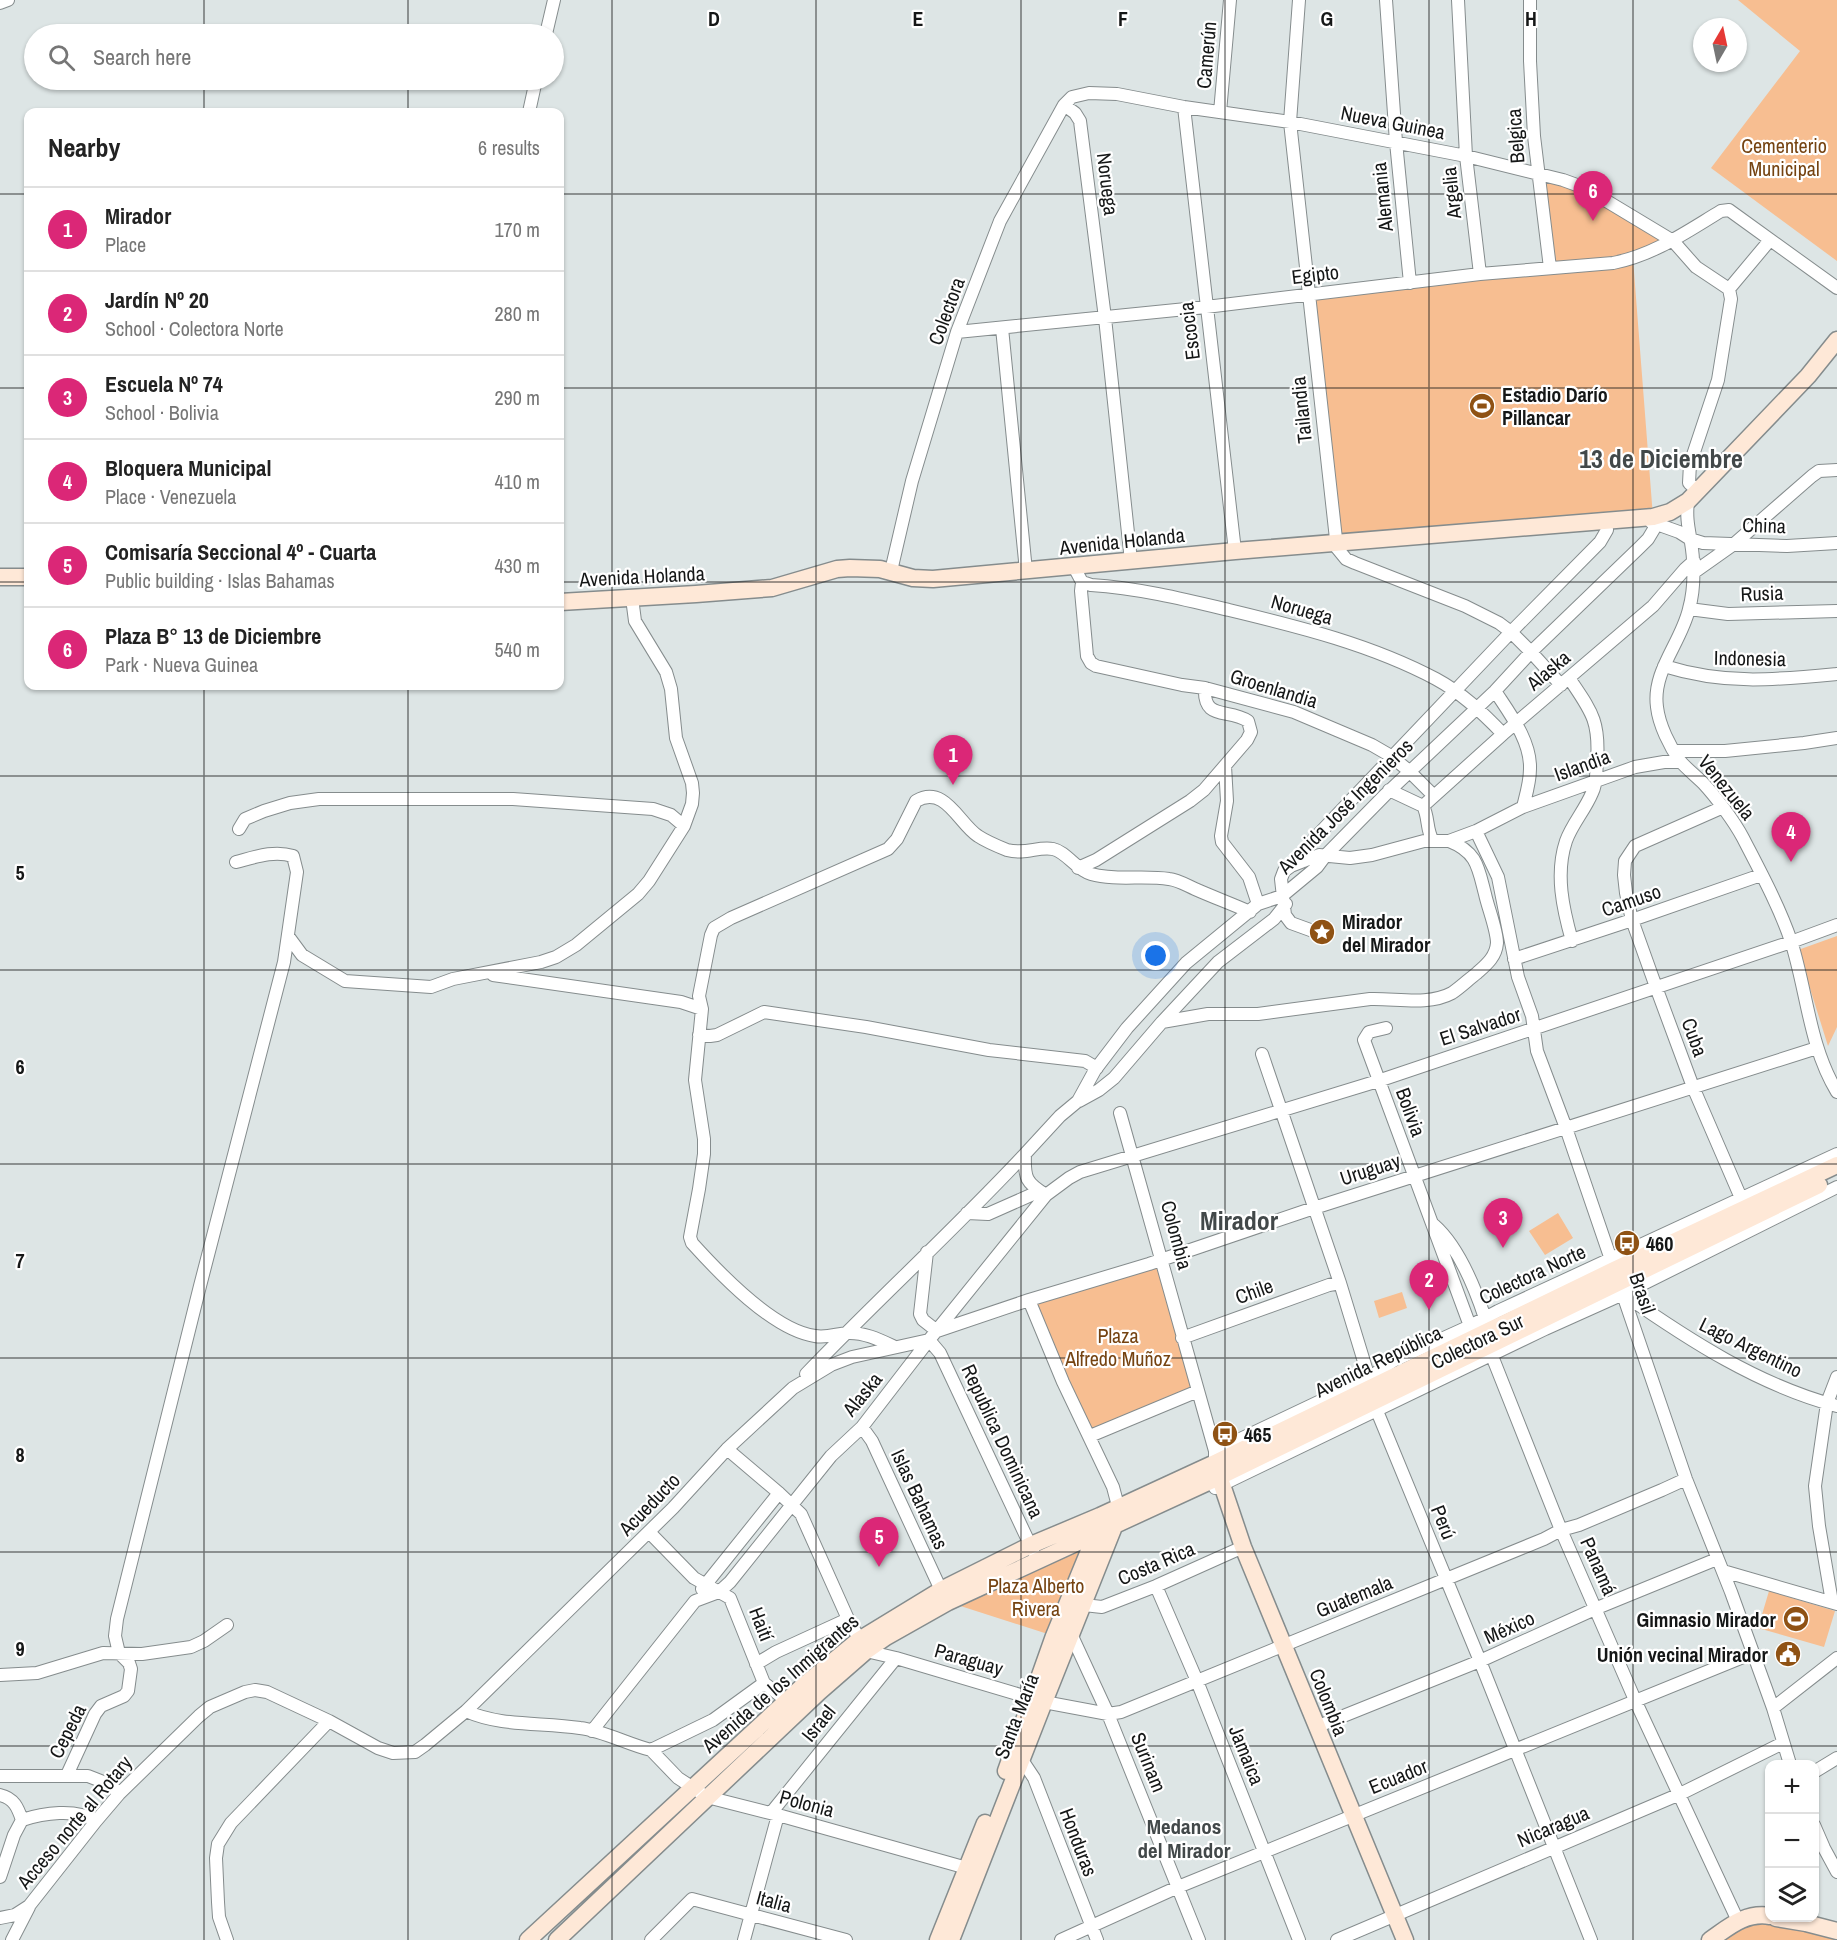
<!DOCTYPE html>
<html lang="en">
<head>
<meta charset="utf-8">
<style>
	:root { --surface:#fff; --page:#f6f6f6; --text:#222; --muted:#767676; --line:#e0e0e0; --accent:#db2777 }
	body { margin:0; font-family:"Archivo Narrow",sans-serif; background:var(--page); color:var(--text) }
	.controls { position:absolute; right:18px; bottom:18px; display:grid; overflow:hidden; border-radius:12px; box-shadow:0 2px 4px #0004 }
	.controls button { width:54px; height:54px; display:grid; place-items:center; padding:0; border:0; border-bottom:2px solid var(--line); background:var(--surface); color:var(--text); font:30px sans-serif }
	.compass { position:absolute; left:1693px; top:18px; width:54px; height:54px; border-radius:50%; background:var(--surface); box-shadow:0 2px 4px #0004; rotate:9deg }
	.you { position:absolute; left:1156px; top:956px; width:21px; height:21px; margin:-15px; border:4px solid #fff; border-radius:50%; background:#1a73e8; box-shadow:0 0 0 9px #1a73e833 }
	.badge { display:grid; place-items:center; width:39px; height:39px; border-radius:50%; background:var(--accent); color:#fff; font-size:20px; font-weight:700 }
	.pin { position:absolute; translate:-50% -50px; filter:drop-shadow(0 2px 3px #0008) }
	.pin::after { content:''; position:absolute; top:32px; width:21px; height:18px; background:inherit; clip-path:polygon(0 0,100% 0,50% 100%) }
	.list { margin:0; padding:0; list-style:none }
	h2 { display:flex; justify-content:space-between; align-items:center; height:78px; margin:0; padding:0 24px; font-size:26px }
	h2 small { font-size:20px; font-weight:400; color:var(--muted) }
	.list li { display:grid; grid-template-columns:39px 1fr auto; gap:18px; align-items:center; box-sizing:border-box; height:84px; padding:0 24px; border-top:2px solid var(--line) }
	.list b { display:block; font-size:22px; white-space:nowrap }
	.list p { margin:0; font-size:20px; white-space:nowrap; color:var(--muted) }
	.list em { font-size:20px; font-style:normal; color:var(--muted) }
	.icon { flex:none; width:33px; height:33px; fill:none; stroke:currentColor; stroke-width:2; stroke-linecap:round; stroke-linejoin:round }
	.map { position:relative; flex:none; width:1837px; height:1940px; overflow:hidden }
	.search { position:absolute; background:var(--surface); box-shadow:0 2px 4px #0004; left:24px; top:24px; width:540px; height:66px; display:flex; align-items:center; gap:15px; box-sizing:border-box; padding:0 21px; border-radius:33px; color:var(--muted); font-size:22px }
	.panel { position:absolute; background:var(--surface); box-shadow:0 2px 4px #0004; left:24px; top:108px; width:540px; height:582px; border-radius:12px }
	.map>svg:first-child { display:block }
	.green { fill:#f7be91 }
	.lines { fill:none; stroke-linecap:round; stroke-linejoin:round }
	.street-casing { stroke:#858c8d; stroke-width:14 }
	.secondary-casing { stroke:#858c8d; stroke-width:19 }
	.street { stroke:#fff; stroke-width:12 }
	.secondary { stroke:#fee8d7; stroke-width:16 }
	.grid { fill:none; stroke:#151717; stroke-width:1.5; stroke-opacity:0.55 }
	.labels { text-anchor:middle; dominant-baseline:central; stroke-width:4.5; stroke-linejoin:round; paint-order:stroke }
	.street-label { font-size:20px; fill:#151717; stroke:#fff }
	.park-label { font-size:20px; fill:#754311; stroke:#fff }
	.poi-label { font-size:20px; font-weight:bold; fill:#151717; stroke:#fff; text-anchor:start }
	.neighbourhood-label { font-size:21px; font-weight:bold; fill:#424849; stroke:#fff }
	.district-label { font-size:26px; font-weight:bold; fill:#424849; stroke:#fff }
	.grid-label { font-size:20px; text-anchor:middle; font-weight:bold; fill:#151717; stroke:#fff; stroke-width:4.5; stroke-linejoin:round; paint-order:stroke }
</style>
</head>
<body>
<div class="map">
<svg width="1837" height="1940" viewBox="0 0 1837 1940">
	<rect width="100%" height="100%" fill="#dde5e5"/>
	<!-- green -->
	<path class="green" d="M1738,0H1837V261L1711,168L1800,51Z
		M1537,173L1563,180L1673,241L1633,259L1653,517L1335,543L1308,295L1550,268Z
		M1837,936V1027L1828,1046L1798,950Z
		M1558,1213L1573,1238L1545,1255L1529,1231Z
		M1162,1259L1198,1391L1090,1436L1029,1300Z
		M1402,1292L1407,1308L1379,1318L1374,1301Z
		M1097,1533L1054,1636L948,1602Z
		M1769,1591L1835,1611L1824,1647L1758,1628Z
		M1760,1920L1837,1937V1940H1719L1743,1924Z"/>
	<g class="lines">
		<!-- street casing -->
		<g class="street-casing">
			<path id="street" d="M1299,0L1290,122L1337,548L1346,559L1355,563L1465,606L1499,623L1511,632L1531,652L1561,685
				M1386,0L1396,142L1410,283
				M1458,0L1466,156L1480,274
				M1530,0V61L1534,136L1550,268
				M0,3L8,0
				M546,34L554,0
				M1064,105L1075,113L1080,121L1105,318L1131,561
				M1184,107L1235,551
				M529,112L536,80
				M1220,112L1230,0
				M1729,289L1770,240
				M1002,328L1026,571
				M957,332L1206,307L1480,274L1613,263C1654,255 1686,232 1721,211L1729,210L1837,288
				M1688,501C1685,525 1692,537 1693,560C1694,575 1693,595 1689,609C1681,643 1652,671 1657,707C1659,725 1670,747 1680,761C1687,769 1696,776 1703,783C1716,797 1734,821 1743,838C1760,871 1779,906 1791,941C1807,991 1809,1046 1837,1092
				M1651,522L1679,532L1690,539L1703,543L1787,546L1837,543
				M1074,567L1082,582L1091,585C1138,588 1183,599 1229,610C1300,627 1372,645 1436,679C1462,693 1483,713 1503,734
				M891,571L912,481L957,332L1000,221L1064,105L1072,97L1089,93L1117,94L1184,107L1290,122L1466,156L1563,180L1585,188L1673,241L1696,267L1729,289L1731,299L1718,380L1690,464L1689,483L1698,491
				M1693,573L1734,544L1812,476L1819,471L1837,470
				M1082,582L1081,591L1087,656L1091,663L1096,666L1182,685L1205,688L1294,712L1372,745L1391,756L1409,771L1434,796
				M1689,609L1728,614L1837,611
				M1664,666C1725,685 1774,680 1837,674
				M1569,678C1591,711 1600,720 1597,762C1596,772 1597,784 1592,793C1585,810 1572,824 1566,841C1555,874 1563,909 1572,941
				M1495,691C1510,714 1531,741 1530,769C1530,782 1526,795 1523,807
				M1674,751H1725L1804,743L1837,738
				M1225,766L1227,801L1221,836L1222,842L1249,877L1258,904
				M1389,790L1423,806C1429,817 1426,830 1433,841
				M1423,806L1503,734L1653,606L1685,569L1694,561
				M1721,808L1635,846L1625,861L1624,875L1626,893L1632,920L1656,987L1693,1087L1744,1205
				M239,829L245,819L264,811L290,803L319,799H513L653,809L671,815L684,826
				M1476,831L1498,877L1518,977L1532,1016L1537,1051L1566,1128L1686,1479L1731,1592L1773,1708L1790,1764
				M1304,861L1309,845L1314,839L1511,632L1600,542L1607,530L1606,521
				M1078,868L1096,860L1190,801L1204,790L1247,740L1251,732L1248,721C1228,708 1203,721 1205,688
				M1324,935L1291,923L1285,915L1281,879L1284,871L1291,866L1319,855L1350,858L1372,855L1424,841H1449L1476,831L1523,807L1635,767L1664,762H1681
				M288,936L302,955L345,981L431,987L453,979L541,962L556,957L576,945L638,894L649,881L684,826L692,804L693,793L692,783L676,738L671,689L666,672L635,621L632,598
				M1514,959L1632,920L1761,875
				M493,975L681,1002L702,1009
				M1162,1022L1208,1014H1258L1370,999C1396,998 1428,1006 1452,993C1461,987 1469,979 1477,973C1486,965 1496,957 1497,943C1497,930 1488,908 1485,894C1478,867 1477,852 1449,841
				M1386,1028L1369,1032L1364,1040L1470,1326
				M699,1035L710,1036L717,1035L764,1012L866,1027L989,1050L1085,1061L1097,1068
				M1262,1054L1340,1283L1369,1378L1377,1411L1480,1661L1591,1940
				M1079,1101L1099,1090L1114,1078L1162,1022L1218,962L1274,919L1286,904
				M1120,1113L1215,1451V1459
				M1046,1195C1026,1183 1024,1178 1025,1154L1060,1116L1078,1101L1095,1070L1127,1028L1186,963L1258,904L1282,896L1317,867L1326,855L1386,794L1495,691L1531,652L1640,547L1648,539L1657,524
				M967,1213L988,1214L1040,1191
				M1434,1225C1458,1246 1475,1288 1485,1318
				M927,1252L920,1314L923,1320L937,1331L1029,1300L1149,1264L1314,1208L1817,1048
				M1623,1294C1689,1340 1758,1385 1837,1406
				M1029,1300L1063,1382L1113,1487L1118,1506
				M1182,1338L1329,1285L1340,1283
				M929,1340L940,1353L1033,1551
				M895,1347C880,1340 864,1332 847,1333C836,1334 827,1338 815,1336C773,1330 720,1274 692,1243L690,1237L699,1189L704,1154V1139L695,1080L702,1009L699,996L711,935L714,928L731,918L888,849L897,839L916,801C945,784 959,824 978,836C987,842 997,846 1007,850C1026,855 1038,846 1053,849C1067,852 1076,870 1091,874C1116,881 1143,875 1169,879C1178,880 1186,885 1195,889C1213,897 1232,904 1250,912
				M1492,1356L1561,1530L1635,1700L1738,1921
				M806,1374C878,1299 954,1230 1025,1154
				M862,1427L872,1441L941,1590
				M1090,1436L1198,1391
				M727,1449L779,1493L801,1514L848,1619L866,1651L896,1658L1044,1702L1108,1714L1121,1712L1544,1539L1561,1530L1579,1525L1662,1490L1686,1479
				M1215,1451L1369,1378L1393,1361L1470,1326L1498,1311L1837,1154
				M1215,1488L1545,1329L1623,1294L1837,1187
				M649,1532L694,1578L730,1598L764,1683L787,1701
				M1723,1571L1837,1604
				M1156,1586L1197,1681L1299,1940
				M702,1589L779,1493
				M1832,1602L1819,1526L1815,1486L1827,1403L1837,1377
				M1084,1605L1102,1607L1156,1586L1243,1547
				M1071,1634L1108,1714L1199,1940
				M756,1664L776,1652L848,1619
				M0,1675L37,1673L103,1653L142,1654L191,1647L204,1641L227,1625
				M1773,1708L1837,1658
				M466,1711C501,1727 543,1722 580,1728C604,1731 627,1744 651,1750L713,1720L764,1683
				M1316,1727L1480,1661L1597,1608L1717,1559
				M592,1731L695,1601L719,1592L730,1582L831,1456L862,1427L929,1340L1046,1195L1069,1178L1080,1172L1378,1081L1791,942L1837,925
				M651,1750L678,1778L707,1797L778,1815L974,1870
				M1022,1760L1034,1778L1097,1940
				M1814,1772L1837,1758
				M67,1775L95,1714L101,1706L124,1696L128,1691L131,1669L129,1663L119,1653L115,1636L117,1619L200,1286L284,962L297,872L293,856C274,850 255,857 236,862
				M0,1776H88L111,1785L119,1794
				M0,1795C14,1798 18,1808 22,1820
				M771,1813L896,1658
				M1814,1825L1824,1848L1837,1872
				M0,1877L14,1835L22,1820C43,1813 76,1808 96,1821
				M0,1918L15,1915L29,1906L96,1821L119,1794L199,1716L210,1707L245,1692L255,1690L267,1692L329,1721L378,1748L393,1753L415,1752L425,1745L466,1711L673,1508L727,1449L793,1388L831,1365L852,1357L929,1340
				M12,1940L29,1907
				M227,1940L219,1917L218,1902L216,1858L218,1844L231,1823L329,1721
				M651,1940L692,1899L846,1940
				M744,1940L778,1815
				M1061,1940L1178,1887L1753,1653
				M1337,1940L1680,1794L1783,1743"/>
		</g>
		<!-- secondary casing -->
		<g class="secondary-casing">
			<path id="secondary" d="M0,577H28
				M560,602L696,594L772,588L837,569L850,568L880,569L913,578L933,579L1235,551L1653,517L1670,512L1688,501L1808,376L1837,340
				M1216,1467L1243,1547L1405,1940
				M1006,1771L1054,1636L1098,1529
				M1776,1918L1806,1923L1837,1931
				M528,1940L803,1686L859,1640L941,1590L1031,1545L1100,1516L1215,1463L1614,1270L1837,1165
				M557,1940L819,1692L866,1651L886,1637L948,1602L1219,1477L1819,1185
				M938,1940L985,1823
				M951,1940L1044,1702L1117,1519
				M1710,1940C1729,1927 1745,1912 1770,1916"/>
		</g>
		<!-- street -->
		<use href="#street" class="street"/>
		<!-- secondary -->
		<use href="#secondary" class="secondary"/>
	</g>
	<!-- grid -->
	<path class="grid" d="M204,0V34M408,0V34M612,0V1940M816,0V1940M1021,0V1940M1225,0V1940M1429,0V1940M1633,0V1940M204,80V112M408,80V112M0,194H28M560,194H1837M0,388H28M560,388H1837M0,582H28M560,582H1837M204,686V1940M408,686V1940M0,776H1837M0,970H1837M0,1164H1837M0,1358H1837M0,1552H1837M0,1746H1837"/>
	<!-- icons -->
	<defs>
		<g id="stadium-disc" transform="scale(1.35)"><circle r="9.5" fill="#8f5214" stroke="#fff"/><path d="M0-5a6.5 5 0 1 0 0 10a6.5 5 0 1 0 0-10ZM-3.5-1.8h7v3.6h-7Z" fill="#fff"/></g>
		<g id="sight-disc" transform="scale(1.35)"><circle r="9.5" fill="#8f5214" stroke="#fff"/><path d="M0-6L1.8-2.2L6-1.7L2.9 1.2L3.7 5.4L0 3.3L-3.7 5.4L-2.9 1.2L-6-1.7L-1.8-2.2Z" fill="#fff"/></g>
		<g id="bus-disc" transform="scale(1.35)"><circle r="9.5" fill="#8f5214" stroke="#fff"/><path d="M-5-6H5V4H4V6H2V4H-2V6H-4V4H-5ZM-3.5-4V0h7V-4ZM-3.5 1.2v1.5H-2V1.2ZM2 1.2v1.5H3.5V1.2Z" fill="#fff"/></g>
		<g id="civic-disc" transform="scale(1.35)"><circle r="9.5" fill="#8f5214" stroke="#fff"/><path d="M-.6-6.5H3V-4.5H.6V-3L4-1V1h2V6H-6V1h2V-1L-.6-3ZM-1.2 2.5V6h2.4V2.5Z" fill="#fff"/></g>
	</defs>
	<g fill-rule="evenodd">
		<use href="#stadium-disc" x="1482" y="406"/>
		<use href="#sight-disc" x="1322" y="932"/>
		<use href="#bus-disc" x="1627" y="1243"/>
		<use href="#bus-disc" x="1225" y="1434"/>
		<use href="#stadium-disc" x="1796" y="1619"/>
		<use href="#civic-disc" x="1788" y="1654"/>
	</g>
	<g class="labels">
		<!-- street labels -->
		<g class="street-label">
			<text transform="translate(1206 55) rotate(-85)">Camerún</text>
			<text transform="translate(1393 122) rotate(11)">Nueva Guinea</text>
			<text transform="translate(1515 136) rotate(-94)">Belgica</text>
			<text transform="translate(1108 184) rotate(83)">Noruega</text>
			<text transform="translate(1451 193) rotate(-96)">Argelia</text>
			<text transform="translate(1382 197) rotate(-96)">Alemania</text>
			<text transform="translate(1315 274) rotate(-7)">Egipto</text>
			<text transform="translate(946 311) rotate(-70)">Colectora</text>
			<text transform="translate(1189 331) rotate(-97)">Escocia</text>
			<text transform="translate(1301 410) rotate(-96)">Tailandia</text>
			<text transform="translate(1764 525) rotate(2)">China</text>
			<text transform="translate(1122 541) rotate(-6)">Avenida Holanda</text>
			<text transform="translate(642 576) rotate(-3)">Avenida Holanda</text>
			<text transform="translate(1762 593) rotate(-2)">Rusia</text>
			<text transform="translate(1302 609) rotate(16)">Noruega</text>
			<text transform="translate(1750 658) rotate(1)">Indonesia</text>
			<text transform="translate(1548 670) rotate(-40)">Alaska</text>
			<text transform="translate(1274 688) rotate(17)">Groenlandia</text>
			<text transform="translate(1582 765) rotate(-20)">Islandia</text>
			<text transform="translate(1727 787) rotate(51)">Venezuela</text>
			<text transform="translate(1345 806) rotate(-45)">Avenida José Ingenieros</text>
			<text transform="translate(1631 900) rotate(-19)">Camuso</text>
			<text transform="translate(1480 1026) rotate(-18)">El Salvador</text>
			<text transform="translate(1695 1037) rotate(70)">Cuba</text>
			<text transform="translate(1411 1112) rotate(70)">Bolivia</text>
			<text transform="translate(1370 1169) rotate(-18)">Uruguay</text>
			<text transform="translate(1177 1235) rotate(75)">Colombia</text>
			<text transform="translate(1532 1274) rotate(-25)">Colectora Norte</text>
			<text transform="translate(1254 1291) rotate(-20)">Chile</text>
			<text transform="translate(1643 1293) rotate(71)">Brasil</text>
			<text transform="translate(1477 1341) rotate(-26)">Colectora Sur</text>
			<text transform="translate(1751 1347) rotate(26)">Lago Argentino</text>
			<text transform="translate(1378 1361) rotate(-26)">Avenida República</text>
			<text transform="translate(862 1394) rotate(-51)">Alaska</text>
			<text transform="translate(1003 1441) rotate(65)">Republica Dominicana</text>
			<text transform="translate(920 1499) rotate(65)">Islas Bahamas</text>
			<text transform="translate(649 1504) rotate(-46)">Acueducto</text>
			<text transform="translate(1444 1522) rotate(68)">Perú</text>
			<text transform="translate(1156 1563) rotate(-23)">Costa Rica</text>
			<text transform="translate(1599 1566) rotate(66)">Panamá</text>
			<text transform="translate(1354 1596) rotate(-22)">Guatemala</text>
			<text transform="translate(762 1624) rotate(69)">Haití</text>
			<text transform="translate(1509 1627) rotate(-24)">México</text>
			<text transform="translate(969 1659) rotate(16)">Paraguay</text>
			<text transform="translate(780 1683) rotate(-41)">Avenida de los Inmigrantes</text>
			<text transform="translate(1329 1702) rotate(68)">Colombia</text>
			<text transform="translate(1016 1716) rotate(-69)">Santa María</text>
			<text transform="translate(818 1723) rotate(-51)">Israel</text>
			<text transform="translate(67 1731) rotate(-63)">Cepeda</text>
			<text transform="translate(1247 1755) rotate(68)">Jamaica</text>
			<text transform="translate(1149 1762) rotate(68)">Surinam</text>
			<text transform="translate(1398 1776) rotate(-22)">Ecuador</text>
			<text transform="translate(807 1803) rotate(15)">Polonia</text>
			<text transform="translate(74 1822) rotate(-50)">Acceso norte al Rotary</text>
			<text transform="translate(1553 1826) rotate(-23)">Nicaragua</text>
			<text transform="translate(1079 1842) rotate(69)">Honduras</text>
			<text transform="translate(774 1901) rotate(15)">Italia</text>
		</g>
		<!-- park labels -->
		<g class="park-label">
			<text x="1784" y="145">Cementerio<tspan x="1784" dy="23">Municipal</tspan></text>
			<text x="1118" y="1335">Plaza<tspan x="1118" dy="23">Alfredo Muñoz</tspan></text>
			<text x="1036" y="1585">Plaza Alberto<tspan x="1036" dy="23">Rivera</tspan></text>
		</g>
		<!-- poi labels -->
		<g class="poi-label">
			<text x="1502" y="394">Estadio Darío<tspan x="1502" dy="23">Pillancar</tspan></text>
			<text x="1342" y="921">Mirador<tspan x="1342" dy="23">del Mirador</tspan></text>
			<text x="1646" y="1243">460</text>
			<text x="1244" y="1434">465</text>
			<text x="1776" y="1619" text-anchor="end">Gimnasio Mirador</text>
			<text x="1768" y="1654" text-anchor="end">Unión vecinal Mirador</text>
		</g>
		<!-- neighbourhood labels -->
		<g class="neighbourhood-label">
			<text x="1184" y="1826">Medanos<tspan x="1184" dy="24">del Mirador</tspan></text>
		</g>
		<!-- district labels -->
		<g class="district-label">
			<text x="1661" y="458">13 de Diciembre</text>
			<text x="1239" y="1220">Mirador</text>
		</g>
	</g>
	<g class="grid-label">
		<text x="714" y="26">D</text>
		<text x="918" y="26">E</text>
		<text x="1123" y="26">F</text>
		<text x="1327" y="26">G</text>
		<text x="1531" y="26">H</text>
		<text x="20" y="880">5</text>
		<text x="20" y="1074">6</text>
		<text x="20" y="1268">7</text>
		<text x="20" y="1462">8</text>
		<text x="20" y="1656">9</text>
	</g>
</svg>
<div class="controls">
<button>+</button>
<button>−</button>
<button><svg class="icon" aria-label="layers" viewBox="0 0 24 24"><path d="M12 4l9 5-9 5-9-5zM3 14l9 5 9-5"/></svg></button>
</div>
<svg class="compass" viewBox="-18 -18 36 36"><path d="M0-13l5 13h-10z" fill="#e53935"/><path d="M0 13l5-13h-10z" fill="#767676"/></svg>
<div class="you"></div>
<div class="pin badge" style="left:953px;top:785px">1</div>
<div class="pin badge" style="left:1429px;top:1310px">2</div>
<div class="pin badge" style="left:1503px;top:1248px">3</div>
<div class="pin badge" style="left:1791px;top:862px">4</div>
<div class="pin badge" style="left:879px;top:1567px">5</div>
<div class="pin badge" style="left:1593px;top:221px">6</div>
<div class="search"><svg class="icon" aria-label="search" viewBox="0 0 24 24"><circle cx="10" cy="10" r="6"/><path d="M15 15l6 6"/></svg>Search here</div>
<section class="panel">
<h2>Nearby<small>6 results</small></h2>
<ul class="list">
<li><span class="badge">1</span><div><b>Mirador</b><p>Place</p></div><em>170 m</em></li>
<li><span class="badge">2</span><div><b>Jardín Nº 20</b><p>School · Colectora Norte</p></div><em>280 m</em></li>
<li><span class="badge">3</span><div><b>Escuela Nº 74</b><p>School · Bolivia</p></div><em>290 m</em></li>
<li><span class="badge">4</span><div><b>Bloquera Municipal</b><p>Place · Venezuela</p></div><em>410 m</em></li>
<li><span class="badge">5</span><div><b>Comisaría Seccional 4º - Cuarta</b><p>Public building · Islas Bahamas</p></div><em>430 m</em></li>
<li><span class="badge">6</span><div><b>Plaza B° 13 de Diciembre</b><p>Park · Nueva Guinea</p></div><em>540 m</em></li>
</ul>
</section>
</div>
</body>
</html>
